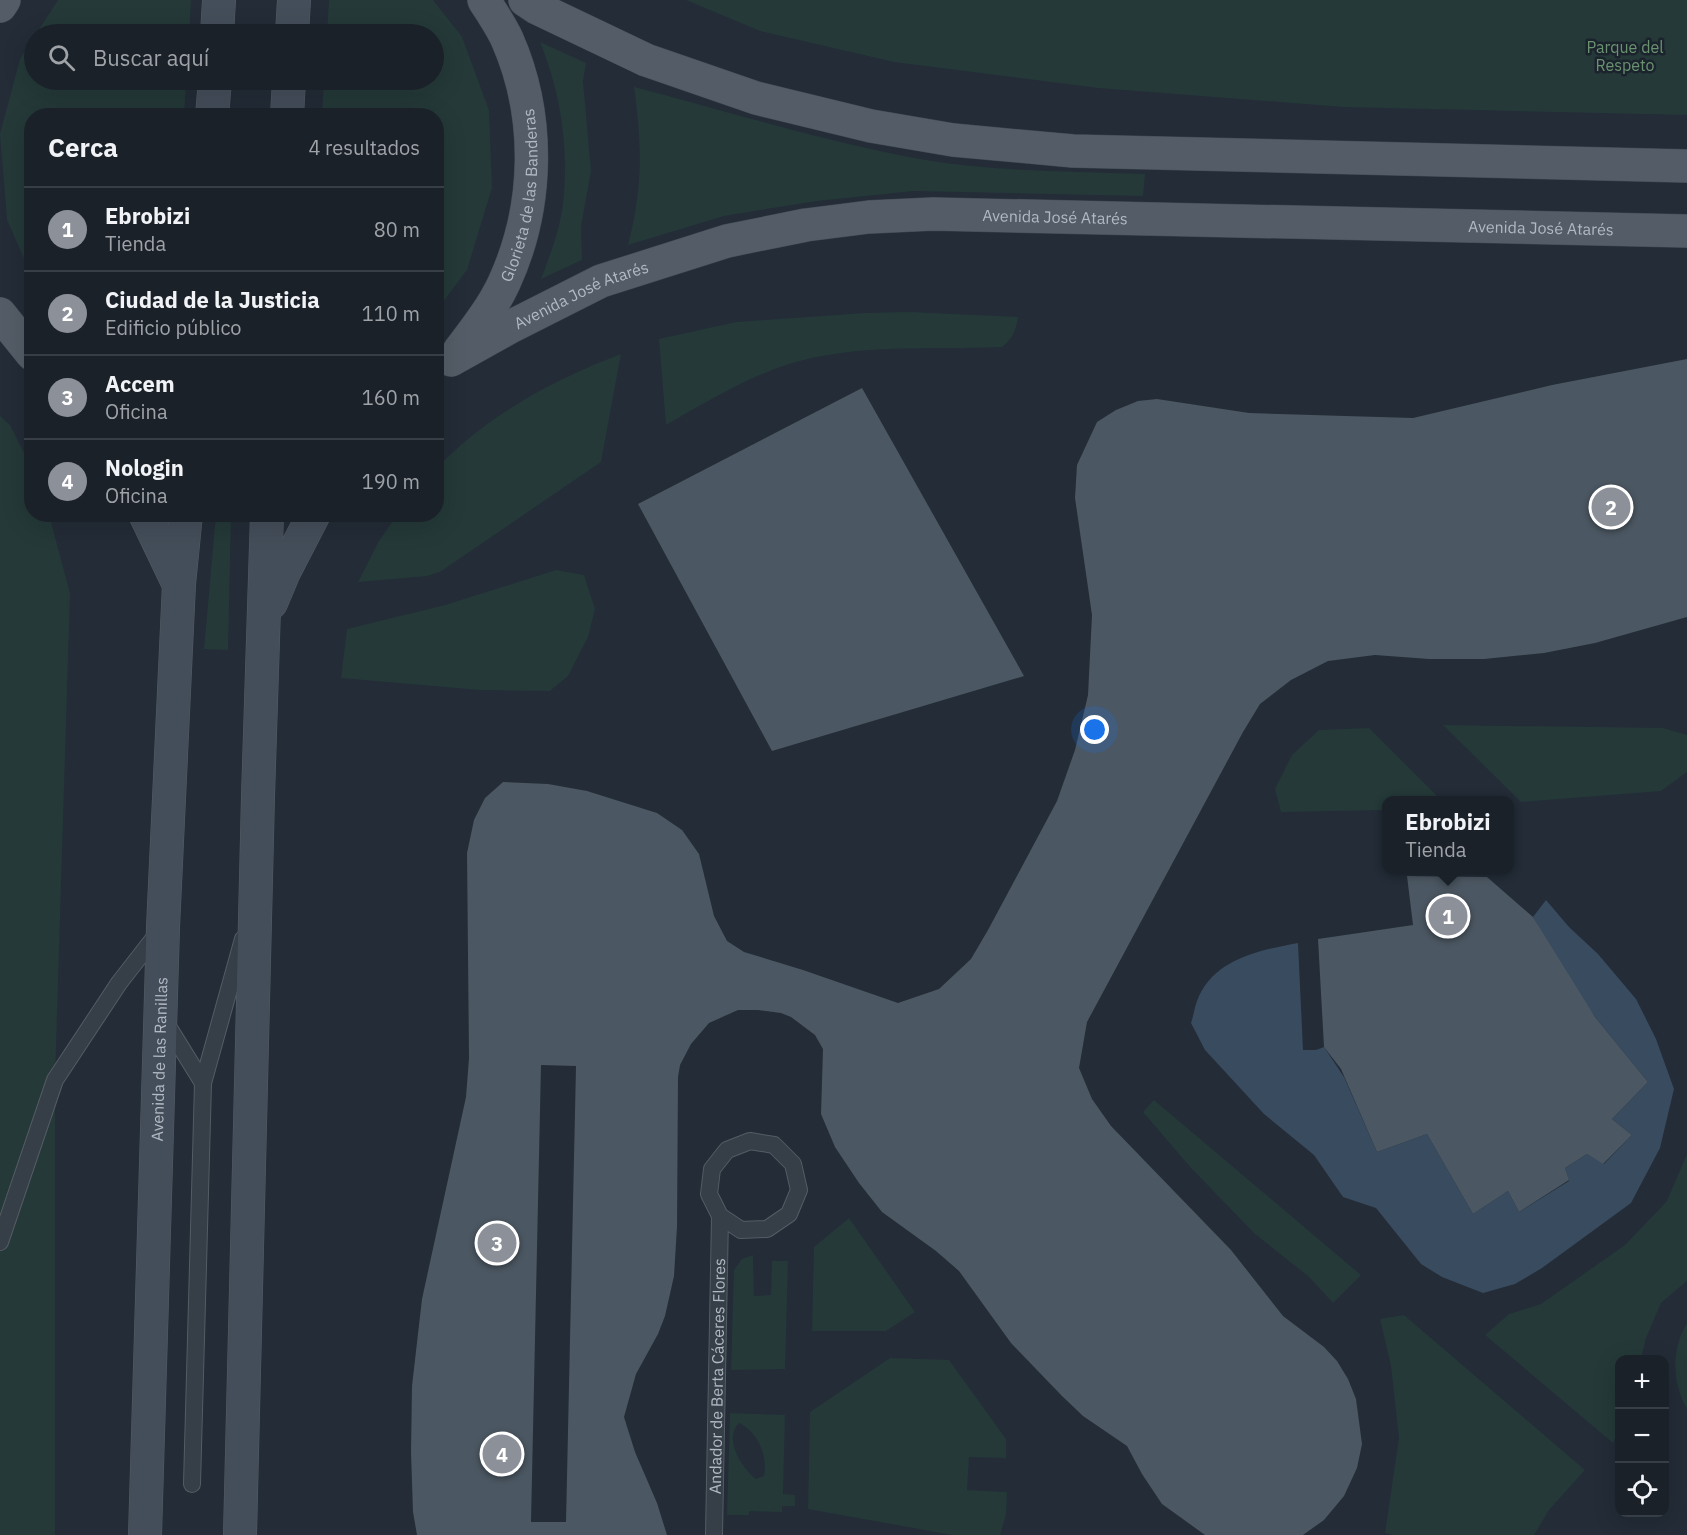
<!DOCTYPE html>
<html lang="es">
<head>
<meta charset="utf-8">
<style>
	:root { --surface:#1a2129; --page:#272e35; --text:#f1f3f6; --muted:#9fa3a8; --line:#383e46; --accent:#8c9099 }
	body { margin:0; font-family:"IBM Plex Sans",sans-serif; background:var(--page); color:var(--text) }
	.controls { position:absolute; right:18px; bottom:18px; display:grid; overflow:hidden; border-radius:12px; box-shadow:0 6px 24px #0002 }
	.controls button { width:54px; height:54px; display:grid; place-items:center; padding:0; border:0; border-bottom:2px solid var(--line); background:var(--surface); color:var(--text); font:30px sans-serif }
	.you { position:absolute; left:1095px; top:730px; width:21px; height:21px; margin:-15px; border:4px solid #fff; border-radius:50%; background:#1a73e8; box-shadow:0 0 0 9px #1a73e833 }
	.badge { display:grid; place-items:center; width:39px; height:39px; border-radius:50%; background:var(--accent); color:#fff; font-size:20px; font-weight:700 }
	.pin { position:absolute; translate:-50% -50%; border:3px solid #fff; box-shadow:0 2px 6px #0006 }
	.popup { position:absolute; left:1382px; top:796px; width:132px; height:78px; box-sizing:border-box; display:grid; place-content:center; border-radius:12px; background:var(--surface); filter:drop-shadow(0 2px 4px #0005); font-size:20px; white-space:nowrap; color:var(--muted) }
	.popup b { font-size:22px; color:var(--text) }
	.popup::after { content:''; position:absolute; left:50%; top:100%; margin-left:-12px; border:12px solid transparent; border-top-color:var(--surface) }
	.list { margin:0; padding:0; list-style:none }
	h2 { display:flex; justify-content:space-between; align-items:center; height:78px; margin:0; padding:0 24px; font-size:26px }
	h2 small { font-size:20px; font-weight:400; color:var(--muted) }
	.list li { display:grid; grid-template-columns:39px 1fr auto; gap:18px; align-items:center; box-sizing:border-box; height:84px; padding:0 24px; border-top:2px solid var(--line) }
	.list b { display:block; font-size:22px; white-space:nowrap }
	.list p { margin:0; font-size:20px; white-space:nowrap; color:var(--muted) }
	.list em { font-size:20px; font-style:normal; color:var(--muted) }
	.icon { flex:none; width:33px; height:33px; fill:none; stroke:currentColor; stroke-width:2; stroke-linecap:round; stroke-linejoin:round }
	.map { position:relative; flex:none; width:1687px; height:1535px; overflow:hidden }
	.search { position:absolute; background:var(--surface); box-shadow:0 6px 24px #0002; left:24px; top:24px; width:420px; height:66px; display:flex; align-items:center; gap:15px; box-sizing:border-box; padding:0 21px; border-radius:33px; color:var(--muted); font-size:22px }
	.panel { position:absolute; background:var(--surface); box-shadow:0 6px 24px #0002; left:24px; top:108px; width:420px; height:414px; border-radius:24px }
	.map>svg:first-child { display:block }
	.green { fill:#253939; fill-rule:evenodd }
	.water { fill:#394b5f }
	.building { fill:#4b5762; fill-rule:evenodd }
	.lines { fill:none; stroke-linecap:round; stroke-linejoin:round }
	.lane-casing { stroke:#545c65; stroke-width:18 }
	.secondary-casing { stroke:#545c65; stroke-width:34 }
	.primary-casing { stroke:#3f4751; stroke-width:34 }
	.lane { stroke:#363e47; stroke-width:16 }
	.secondary { stroke:#444e5a; stroke-width:33 }
	.primary { stroke:#545d67; stroke-width:33 }
	.labels { text-anchor:middle; dominant-baseline:central; stroke-width:5; stroke-linejoin:round; paint-order:stroke }
	.park-label { font-size:16px; fill:#6a9271; stroke:#1b232c }
	.street-label { font-size:16px; fill:#b1b9c4; stroke:#1b232c }
</style>
</head>
<body>
<div class="map">
<svg width="1687" height="1535" viewBox="0 0 1687 1535">
	<rect width="100%" height="100%" fill="#232c37"/>
	<!-- green -->
	<path class="green" d="M58,0H191L189,34H36Z
		M329,0H433L462,37L489,110L492,188L467,270L437,310L436,116L322,115L324,80H434V34H327Z
		M686,0H1687V115L1343,107L1098,88L894,62L760,31Z
		M34,37V80H186L184,115L32,116L31,274L7,220L0,134L20,59Z
		M540,42L586,63L583,81L591,171L581,227L582,260L541,279C550,255 560,229 563,204C569,148 561,94 540,42Z
		M634,87C731,112 828,143 926,160C998,172 1072,171 1145,174L1143,196L914,191L817,201L724,216L628,245C643,187 642,146 634,87Z
		M910,312L1018,317C1016,330 1013,339 1002,347C931,350 858,343 789,364C746,378 705,403 666,425L659,339L736,322L864,313Z
		M621,354L601,462L440,572L427,576L358,582L379,541L397,515L436,514L437,468C487,415 553,380 621,354Z
		M0,416L10,425L31,467L32,514L49,515L70,593L55,1080V1535H0Z
		M216,515H231L228,650L204,649Z
		M556,570L584,575L595,609L588,637L568,676L550,691L480,690L341,678L347,629L445,605Z
		M1443,725L1663,728L1687,735V772L1661,791L1521,802Z
		M1369,728L1441,800H1386V810L1281,812L1275,789L1292,755L1319,730Z
		M1154,1100L1361,1275L1333,1303L1309,1277L1255,1234L1191,1168L1143,1112Z
		M1687,1154V1281L1661,1303L1646,1338L1641,1359L1620,1360L1619,1429L1613,1443L1485,1335L1509,1314L1541,1304L1625,1245L1667,1201Z
		M849,1218L915,1312L886,1331H812L814,1247Z
		M753,1255L754,1296L771,1295L772,1261H788L785,1369L731,1370L734,1270L742,1259Z
		M1404,1315L1585,1470L1549,1510L1534,1535H1393L1385,1533L1399,1438L1391,1366L1380,1319Z
		M1687,1323V1409C1672,1383 1671,1349 1687,1323Z
		M890,1358L949,1360L1006,1439V1458L969,1457L967,1490L1007,1492L1006,1515L1000,1535H952L808,1509L810,1412Z
		M730,1413L785,1415L783,1494L795,1495V1506H782V1512L749,1511V1515H727ZM739,1423C758,1432 768,1456 764,1476L756,1479C742,1468 723,1439 739,1423Z"/>
	<!-- water -->
	<path class="water" d="M1546,900L1569,927L1598,954L1636,999L1656,1039L1674,1089L1660,1148L1631,1203L1542,1268L1515,1284L1483,1293L1442,1277L1421,1264L1376,1208L1343,1197L1314,1155L1264,1114L1205,1050L1191,1023C1194,1014 1195,1004 1199,996C1217,958 1261,950 1298,943L1303,1050H1316L1324,1047L1344,1077L1377,1152L1427,1134L1473,1214L1508,1191L1519,1212L1569,1181L1565,1168L1587,1154L1604,1164L1632,1135L1612,1119L1648,1082L1595,1017L1561,968L1533,917Z"/>
	<!-- building -->
	<path class="building" d="M1687,359V617L1595,643L1544,653L1484,659H1429L1375,655L1328,661L1291,680L1260,704L1243,732L1087,1022L1079,1068L1092,1099L1111,1126L1231,1250L1283,1316L1324,1347L1337,1361L1348,1379L1356,1399L1362,1444L1357,1468L1344,1496L1324,1520L1303,1535H1205L1162,1504L1142,1474L1127,1446L1083,1416L1062,1396L1011,1343L959,1271L936,1251L882,1212L859,1183L835,1147L821,1114L823,1049L815,1035L791,1017L781,1013L758,1010H738L709,1023L691,1044L680,1065L678,1077L677,1227L674,1276L665,1316L658,1334L636,1374L624,1417L635,1452L657,1503L667,1535H417L413,1512L411,1452L412,1386L422,1299L466,1097L469,1058L467,853L474,820L485,798L503,782L548,784L587,791L657,813L682,830L699,854L714,916L727,941L744,952L803,970L898,1003L939,989L971,959L988,930L1057,801L1075,750L1088,695L1092,615L1075,498L1077,465L1097,422L1116,410L1138,401L1157,399L1249,413L1413,418L1552,385ZM541,1065L576,1066L566,1522H531Z
		M862,388L1024,676L772,751L638,504Z
		M1407,876L1487,877L1533,917L1595,1017L1648,1082L1612,1119L1632,1135L1603,1164L1587,1154L1565,1168L1569,1180L1519,1212L1508,1191L1473,1214L1427,1134L1377,1152L1341,1069L1324,1047L1318,939L1413,925Z"/>
	<g class="lines">
		<!-- lane casing -->
		<g class="lane-casing">
			<g id="lane">
				<path d="M164,1020L203,1083"/>
				<path d="M0,1242L55,1080L119,983L158,933"/>
				<path d="M192,1484L203,1083L243,939"/>
				<path id="s1" d="M714,1535L720,1216L709,1194L712,1169L727,1150L750,1141L774,1145L793,1164L799,1190L789,1214L767,1229L741,1230L720,1216"/>
			</g>
		</g>
		<!-- secondary casing -->
		<g class="secondary-casing">
			<g id="secondary">
				<path d="M217,34L219,0"/>
				<path d="M292,34L294,0"/>
				<path d="M212,116L215,80"/>
				<path d="M287,116L289,80"/>
				<path d="M145,514L178,583"/>
				<path d="M271,603L284,572L314,514"/>
				<path id="s2" d="M145,1535L163,927L179,584L186,514"/>
				<path d="M240,1535L258,796L267,514"/>
			</g>
		</g>
		<!-- primary casing -->
		<g class="primary-casing">
			<g id="primary">
				<path d="M525,0L537,8L646,60L756,98L871,126L953,140L1073,151L1687,166"/>
				<path d="M0,6L4,0"/>
				<path d="M0,314L32,354"/>
				<path id="s3" d="M459,351C475,330 493,307 504,283C539,207 541,116 507,39C501,26 492,13 484,0"/>
				<path id="s4" d="M451,360L512,326L601,281L727,241L806,225L869,217L933,214L1687,231"/>
			</g>
		</g>
		<!-- lane -->
		<use href="#lane" class="lane"/>
		<!-- secondary -->
		<use href="#secondary" class="secondary"/>
		<!-- primary -->
		<use href="#primary" class="primary"/>
	</g>
	<g class="labels">
		<!-- park labels -->
		<g class="park-label">
			<text x="1625" y="47">Parque del<tspan x="1625" dy="18">Respeto</tspan></text>
		</g>
		<!-- street labels -->
		<g class="street-label">
			<text stroke="none"><textPath href="#s3" startOffset="172">Glorieta de las Banderas</textPath></text>
			<text stroke="none"><textPath href="#s4" startOffset="632">Avenida José Atarés</textPath></text>
			<text stroke="none"><textPath href="#s4" startOffset="1118">Avenida José Atarés</textPath></text>
			<text stroke="none"><textPath href="#s4" startOffset="146">Avenida José Atarés</textPath></text>
			<text stroke="none"><textPath href="#s2" startOffset="476">Avenida de las Ranillas</textPath></text>
			<text stroke="none"><textPath href="#s1" startOffset="159">Andador de Berta Cáceres Flores</textPath></text>
		</g>
	</g>
</svg>
<div class="controls">
<button>+</button>
<button>−</button>
<button><svg class="icon" aria-label="locate" viewBox="0 0 24 24"><circle cx="12" cy="12" r="6"/><path d="M12 2v4M12 18v4M2 12h4M18 12h4"/></svg></button>
</div>
<div class="you"></div>
<div class="pin badge" style="left:1448px;top:916px">1</div>
<div class="popup"><b>Ebrobizi</b>Tienda</div>
<div class="pin badge" style="left:1611px;top:507px">2</div>
<div class="pin badge" style="left:497px;top:1243px">3</div>
<div class="pin badge" style="left:502px;top:1454px">4</div>
<div class="search"><svg class="icon" aria-label="search" viewBox="0 0 24 24"><circle cx="10" cy="10" r="6"/><path d="M15 15l6 6"/></svg>Buscar aquí</div>
<section class="panel">
<h2>Cerca<small>4 resultados</small></h2>
<ul class="list">
<li><span class="badge">1</span><div><b>Ebrobizi</b><p>Tienda</p></div><em>80 m</em></li>
<li><span class="badge">2</span><div><b>Ciudad de la Justicia</b><p>Edificio público</p></div><em>110 m</em></li>
<li><span class="badge">3</span><div><b>Accem</b><p>Oficina</p></div><em>160 m</em></li>
<li><span class="badge">4</span><div><b>Nologin</b><p>Oficina</p></div><em>190 m</em></li>
</ul>
</section>
</div>
</body>
</html>
